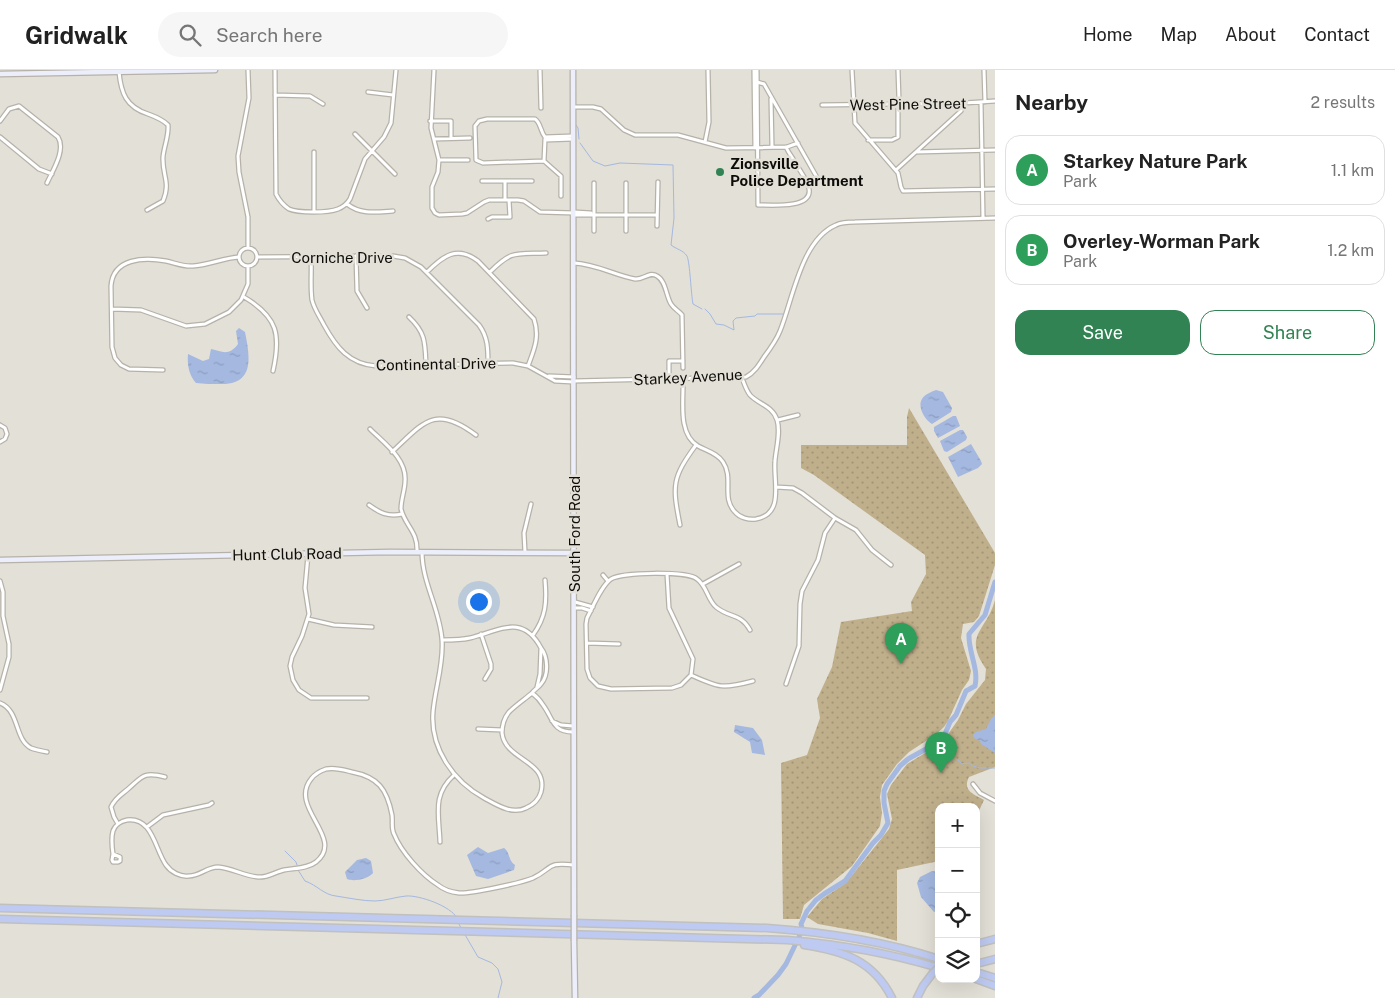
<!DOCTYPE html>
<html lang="en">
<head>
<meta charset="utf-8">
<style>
	:root { --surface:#fff; --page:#f6f6f6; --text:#222; --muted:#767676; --line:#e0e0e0; --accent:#328354 }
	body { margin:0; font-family:"Public Sans",sans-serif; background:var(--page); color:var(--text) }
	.controls { position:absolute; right:15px; bottom:15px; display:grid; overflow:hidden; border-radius:10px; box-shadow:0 5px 20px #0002 }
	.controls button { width:45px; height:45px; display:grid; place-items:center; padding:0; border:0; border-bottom:1px solid var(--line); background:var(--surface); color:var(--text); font:25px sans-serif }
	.you { position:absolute; left:478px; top:531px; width:18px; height:18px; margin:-12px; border:4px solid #fff; border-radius:50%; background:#1a73e8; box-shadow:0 0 0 8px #1a73e833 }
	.badge { display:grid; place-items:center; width:32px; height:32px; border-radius:50%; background:var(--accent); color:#fff; font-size:16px; font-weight:700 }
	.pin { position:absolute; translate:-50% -41px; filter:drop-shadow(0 1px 2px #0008) }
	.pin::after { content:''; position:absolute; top:26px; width:18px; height:15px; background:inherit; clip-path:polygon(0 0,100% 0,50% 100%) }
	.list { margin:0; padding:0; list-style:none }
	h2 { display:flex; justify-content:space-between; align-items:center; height:65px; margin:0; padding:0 20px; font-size:21px }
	h2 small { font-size:16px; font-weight:400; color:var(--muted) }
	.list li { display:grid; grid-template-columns:32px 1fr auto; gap:15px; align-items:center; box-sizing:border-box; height:70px; margin:0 10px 10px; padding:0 10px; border:1px solid var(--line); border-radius:15px }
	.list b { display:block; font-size:19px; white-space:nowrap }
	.list p { margin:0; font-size:16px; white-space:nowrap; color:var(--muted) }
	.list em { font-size:16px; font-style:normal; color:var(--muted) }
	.actions { display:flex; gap:10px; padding:15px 20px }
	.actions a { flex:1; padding:11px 0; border:1px solid var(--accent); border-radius:15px; text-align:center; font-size:18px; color:var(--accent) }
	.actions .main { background:var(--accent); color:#fff }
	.icon { flex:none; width:28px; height:28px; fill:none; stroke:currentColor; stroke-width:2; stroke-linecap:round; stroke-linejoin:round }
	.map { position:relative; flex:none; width:995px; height:928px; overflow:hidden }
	header { display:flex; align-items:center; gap:30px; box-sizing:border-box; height:70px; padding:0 25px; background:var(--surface); border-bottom:1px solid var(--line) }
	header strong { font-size:24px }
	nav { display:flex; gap:28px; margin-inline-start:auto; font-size:18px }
	.search { width:350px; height:45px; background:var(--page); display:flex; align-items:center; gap:12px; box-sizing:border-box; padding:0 18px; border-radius:28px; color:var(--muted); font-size:19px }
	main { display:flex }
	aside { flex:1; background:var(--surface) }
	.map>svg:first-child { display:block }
	.green { fill:url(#green-dots) }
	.water { fill:url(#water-ripples) }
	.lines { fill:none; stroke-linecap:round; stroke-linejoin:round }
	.stream { stroke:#a4b8e0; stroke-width:1 }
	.river { stroke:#a4b8e0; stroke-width:5 }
	.street-casing { stroke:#b6b2aa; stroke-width:5.5 }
	.secondary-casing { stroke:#b6b2aa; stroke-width:7 }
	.highway-casing { stroke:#c0c0bf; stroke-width:9 }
	.street { stroke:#fff; stroke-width:3 }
	.secondary { stroke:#eceffb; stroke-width:4.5 }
	.highway { stroke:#becaf1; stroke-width:6 }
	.secondary-bridge-casing { stroke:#b6b2aa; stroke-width:7; stroke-linecap:butt }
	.highway-bridge-casing { stroke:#c0c0bf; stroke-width:9; stroke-linecap:butt }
	.secondary-bridge { stroke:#eceffb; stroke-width:4.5 }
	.highway-bridge { stroke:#becaf1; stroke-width:6 }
	.poi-dot { fill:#328354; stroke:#e3e0d7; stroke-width:2 }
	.labels { text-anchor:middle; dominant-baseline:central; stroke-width:5; stroke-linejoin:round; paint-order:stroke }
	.street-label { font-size:15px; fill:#0d0c09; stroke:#e3e0d7 }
	.poi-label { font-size:15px; font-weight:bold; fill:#0d0c09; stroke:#e3e0d7; text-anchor:start }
</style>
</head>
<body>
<header>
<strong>Gridwalk</strong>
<div class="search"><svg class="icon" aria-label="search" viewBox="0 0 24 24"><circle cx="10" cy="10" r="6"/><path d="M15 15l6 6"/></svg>Search here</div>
<nav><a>Home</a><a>Map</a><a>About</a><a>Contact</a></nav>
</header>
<main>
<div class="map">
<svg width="995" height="928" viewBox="0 0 995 928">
	<defs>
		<pattern id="green-dots" width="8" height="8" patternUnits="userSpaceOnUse" patternTransform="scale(1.25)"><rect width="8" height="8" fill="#c0af8b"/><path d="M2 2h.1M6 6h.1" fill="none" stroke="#a49577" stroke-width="1.8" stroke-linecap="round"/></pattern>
		<pattern id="water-ripples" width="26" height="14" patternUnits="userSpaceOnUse" patternTransform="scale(1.25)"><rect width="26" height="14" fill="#a4b8e0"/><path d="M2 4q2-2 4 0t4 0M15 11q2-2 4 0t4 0" fill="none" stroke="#8c9dbf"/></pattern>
	</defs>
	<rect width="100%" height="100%" fill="#e3e0d7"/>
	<!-- green -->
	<path class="green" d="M909,338L995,483V495L979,546L974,552L963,554L961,568L971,601L969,610L962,620L948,651L944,657L935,665L909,682L897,694L882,715L880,727L882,743L880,756L852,796L804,835L800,849H783L781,693L807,685L820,648L817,629L832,597L841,552L912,541L911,532L926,504L925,485L814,405L801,398V375H907V347Z
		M995,530V697L969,707C962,721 974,724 984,730L976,747V737H939V791L897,800V871L868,863L818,854L807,847L822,829L846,813L889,759L892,749L887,724L891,715L907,694L935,677L946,667L958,650L966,634L985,610L986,599C962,565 987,561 995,530Z"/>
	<!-- water -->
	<path class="water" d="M239,258L245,262C250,287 255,315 220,314C212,314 204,314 196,313C189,305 187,295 188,284L203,291L209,289L211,279C223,282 229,286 238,274L236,261Z
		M936,320L943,322L952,338L951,342L932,354C925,350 917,337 922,329C925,324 931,322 936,320Z
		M953,346H956L960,356L938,368L934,361V357Z
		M960,360H963L967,367L966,370L947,382L944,381L940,371Z
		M971,374L981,391L982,394L978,398L958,407L948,387Z
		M995,645V683L981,674L980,671L974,668L973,665L976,662L986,659L991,649Z
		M735,655L753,658L762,670L765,685L752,683L750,672L734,662Z
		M478,777L488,783L504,778C510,782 508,790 515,795L514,800L488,809L476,806L467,785Z
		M366,788L371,791L373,803C368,809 354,812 347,809L345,802L357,790Z
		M932,801L939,802V840L934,842L921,827L917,813L920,807Z"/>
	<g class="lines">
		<!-- stream -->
		<path class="stream" d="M576,55L578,58L579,69
			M580,73L593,91L605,96L620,93L673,95L674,148L671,175C676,179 683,180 687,186C690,193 691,224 693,234L702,239
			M705,239L710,244L716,254L724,255L734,260L733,251L736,248L755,246L757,244H783
			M950,689H953
			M958,690L962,694L969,693L973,696L980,698H995
			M285,781L296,792L297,795
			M298,800L305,811C317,815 324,825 336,826C349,828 363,831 375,831C385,831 395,827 406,826C419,825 451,836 457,848
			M458,852L462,860
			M464,863L478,887L492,893L498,899L502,912L498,928"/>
		<!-- river -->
		<path class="river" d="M754,928L759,925L778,905L786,894L799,867L802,858L801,854L807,841L816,830L824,824L845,811L873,773L881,765L888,753L884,733V721L887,714L900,696L908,689L926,679L945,664L950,652L956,645L966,621L975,616C979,598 968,582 969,564L985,545L995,512"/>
		<!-- street casing -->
		<g class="street-casing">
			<path id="street" d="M248,0L249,28L238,86L239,102L248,147V178
				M275,0L276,124C279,130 283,135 289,139C298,143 328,143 338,139C343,137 347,134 350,129L365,89L384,67L391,53L396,0
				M434,0L431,58L439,90L438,102L432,117V138L435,143L439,145L462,144L467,143L484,132L489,130H518L524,131L540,142L574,143
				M540,0L541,38
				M754,0L755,78
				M757,0L758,135C769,135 813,139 809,119C808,111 800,101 796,94C793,88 789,84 786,77
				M852,0L855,53L898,103L901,117L903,121L995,119
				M984,0L985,32
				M119,2C121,23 126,37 148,44C156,47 162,49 168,55C169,66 164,76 163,87C162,106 171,112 163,131L147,140
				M757,12L764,14L819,111
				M368,22L393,25
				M275,25L310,26L323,34
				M771,29L772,77
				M981,32L983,148
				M822,35L964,33L995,31
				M573,37H593L601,39L624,60L635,65H678L726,78L787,77L798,73
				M0,51L9,39L19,36L58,67C66,80 53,100 47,113
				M430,51H451V68
				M355,64L395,104
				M0,67L39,99L52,104
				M545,67L573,66
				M434,69L470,68
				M545,70L573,69
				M868,70H892L898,67V35L899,30L898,0
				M705,72L709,52L708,0
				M314,82V141
				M916,82L995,80
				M439,90H468
				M544,91L483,93L476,90L475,56L479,51L487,49H535C541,53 540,61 545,67
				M544,91L561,106V126
				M544,91L545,69
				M896,100L961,41L964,33
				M482,111H532
				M505,111V130
				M347,134C361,145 377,142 393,141
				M574,142L591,143
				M574,145H657
				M488,149L492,147H510L509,130
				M657,156L658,112
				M594,161V113
				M626,161V113
				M239 187a9 9 0 1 1 18 0a9 9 0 1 1-18 0Z
				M356,186L357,221L367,238
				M258,187L393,186L405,188L421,197L479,255C488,267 488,279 488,294
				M311,187C312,200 310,216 312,230C314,239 320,247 324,255C336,277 349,294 376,296L513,293L528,296L555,311L574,312
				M574,193C596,194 614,205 635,209C643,210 650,201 657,206C666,211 666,226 671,234C674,239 679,241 682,245L683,298
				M427,202C443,186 457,175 478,191L534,249C540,267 534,280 528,296
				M490,202C512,180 515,184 546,183
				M244,227C278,247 281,265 273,301
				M112,239L141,240L186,256L205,254L229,242L241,230L248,214V197
				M409,247C426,263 425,273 426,295
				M163,300L129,299L121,295L115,288L112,277L111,216C113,188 144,187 166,191C175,193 184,197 193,196C209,195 223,188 239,187
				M549,306L574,307
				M669,309V291H683
				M683,309C684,329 677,364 698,376C707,381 717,383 723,392C734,408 721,428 735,442C740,448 749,450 756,449C785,444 773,411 775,391C776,378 781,362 777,350C773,336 758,334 750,325C746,320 744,313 742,308
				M574,311L746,307C754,303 759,295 764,287C770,279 776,271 780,261C793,229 801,170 836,155C842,152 849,152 855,152L995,148
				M778,350L798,345
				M0,355L5,358L7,364L5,369L0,372
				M370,359C384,373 407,389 405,411C405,420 401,429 401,439C405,456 418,461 417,482
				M392,382C424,352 435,334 476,365
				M776,417L793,418L802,423L835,448L856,460L872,480L891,495
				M369,435C380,443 388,447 402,444
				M680,455C672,415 672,408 696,375
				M422,482C422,513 440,539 442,570C444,594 435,618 433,642C430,678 453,711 484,728C497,735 512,745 526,738C533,735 539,729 541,722C549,690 505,691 502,663C502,656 504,648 509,642C516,635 525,629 532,623
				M525,482L524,463L531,434
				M308,485L305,518L309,544L302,566L292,587L290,596L293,610L299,620L311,628H367
				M667,504L669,538L693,589L691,605L681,615L672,618L611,619L598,616L590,608L587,599L586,554L587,548C593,537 601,516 611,509C621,502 687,501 697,509C707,516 707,529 716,537C729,548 741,543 750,560
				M603,505L608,511
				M0,511L3,522V546L9,574V587L0,620
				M703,514L739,494
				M575,532L593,537
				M575,538H582L591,541
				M308,549L334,555L372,557
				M481,564L491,594V599L485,609
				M533,565C546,547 547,532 545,510
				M443,570C452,570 461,570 470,568C499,561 522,543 541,578
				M587,573L619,574
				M691,605C719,618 723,619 753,611
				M786,614L799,576L800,534L802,521L818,490L825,463L835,448
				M537,617L540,604L541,578C548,587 549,605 541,614C539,617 535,619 532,623C536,626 540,630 543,635C553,648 552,662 573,662
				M0,633C20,641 14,669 31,678C36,680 42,681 47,682
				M552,651L561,655L573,656
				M478,659L502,660
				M973,714L980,723L995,731
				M118,754L114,747L111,737C115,728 121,725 128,719C142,707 143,701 165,707
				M147,757L163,745L209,735L212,733
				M440,772C439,744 432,725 454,705
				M113,784L112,790L113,792H118L120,791V787L113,784C112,777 111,768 113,761C115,755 121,751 127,750C153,747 155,780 166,795C171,802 180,807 189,806C200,806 207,797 218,797C232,798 244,806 258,807C267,808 275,802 284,800C294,798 307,799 316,792C346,768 288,738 311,709C314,705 320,701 326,699C335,697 344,700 352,702C378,707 387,719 392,745C393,752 391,758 394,764C401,782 422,805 438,815C444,820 451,822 459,823C470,824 521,813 533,808C554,798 545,792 574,795"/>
		</g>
		<!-- secondary casing -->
		<g class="secondary-casing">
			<path id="secondary" d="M573,0L574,845
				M0,4L215,0
				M0,490L390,482L574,483
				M574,871L575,928"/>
		</g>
		<!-- highway casing -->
		<g class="highway-casing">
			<path id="highway" d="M0,838L767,858C825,862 883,871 939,889
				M0,849L787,870C838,874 889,883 939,898
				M976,874L995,869
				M804,875C843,881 873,890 892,928
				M976,894L995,889
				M976,902L995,908
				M976,909L995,916
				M917,928L923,916L932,904"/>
		</g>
		<!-- street -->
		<use href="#street" class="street"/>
		<!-- secondary -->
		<use href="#secondary" class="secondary"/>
		<!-- highway -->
		<use href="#highway" class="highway"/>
		<!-- secondary-bridge casing -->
		<g class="secondary-bridge-casing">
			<path id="secondary-bridge" d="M574,845V871"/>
		</g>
		<!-- highway-bridge casing -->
		<g class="highway-bridge-casing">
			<path id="highway-bridge" d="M932,904L939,897"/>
		</g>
		<!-- secondary-bridge -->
		<use href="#secondary-bridge" class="secondary-bridge"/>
		<!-- highway-bridge -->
		<use href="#highway-bridge" class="highway-bridge"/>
	</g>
	<!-- markers -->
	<circle class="poi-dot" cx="720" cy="102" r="5"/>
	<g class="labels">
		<!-- street labels -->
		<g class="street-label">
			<text transform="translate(908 34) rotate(-1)">West Pine Street</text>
			<text x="342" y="187">Corniche Drive</text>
			<text transform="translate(436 294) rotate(-1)">Continental Drive</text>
			<text transform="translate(688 307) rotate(-3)">Starkey Avenue</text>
			<text transform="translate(574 464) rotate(-90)">South Ford Road</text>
			<text transform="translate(287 484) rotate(-1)">Hunt Club Road</text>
		</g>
		<!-- poi labels -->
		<g class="poi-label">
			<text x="730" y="93">Zionsville<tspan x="730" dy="17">Police Department</tspan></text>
		</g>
	</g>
</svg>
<div class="controls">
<button>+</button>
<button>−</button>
<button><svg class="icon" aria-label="locate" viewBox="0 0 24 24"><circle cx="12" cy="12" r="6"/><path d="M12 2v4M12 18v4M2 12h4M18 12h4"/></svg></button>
<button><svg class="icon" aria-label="layers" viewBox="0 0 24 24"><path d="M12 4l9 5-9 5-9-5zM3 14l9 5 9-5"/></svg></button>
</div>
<div class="you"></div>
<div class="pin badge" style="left:901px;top:594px;background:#2e9e5b">A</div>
<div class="pin badge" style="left:941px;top:703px;background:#2e9e5b">B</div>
</div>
<aside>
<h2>Nearby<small>2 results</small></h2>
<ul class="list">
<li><span class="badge" style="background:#2e9e5b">A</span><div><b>Starkey Nature Park</b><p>Park</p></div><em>1.1 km</em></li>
<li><span class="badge" style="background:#2e9e5b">B</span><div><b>Overley-Worman Park</b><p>Park</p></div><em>1.2 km</em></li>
</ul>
<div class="actions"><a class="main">Save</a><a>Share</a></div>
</aside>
</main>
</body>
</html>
